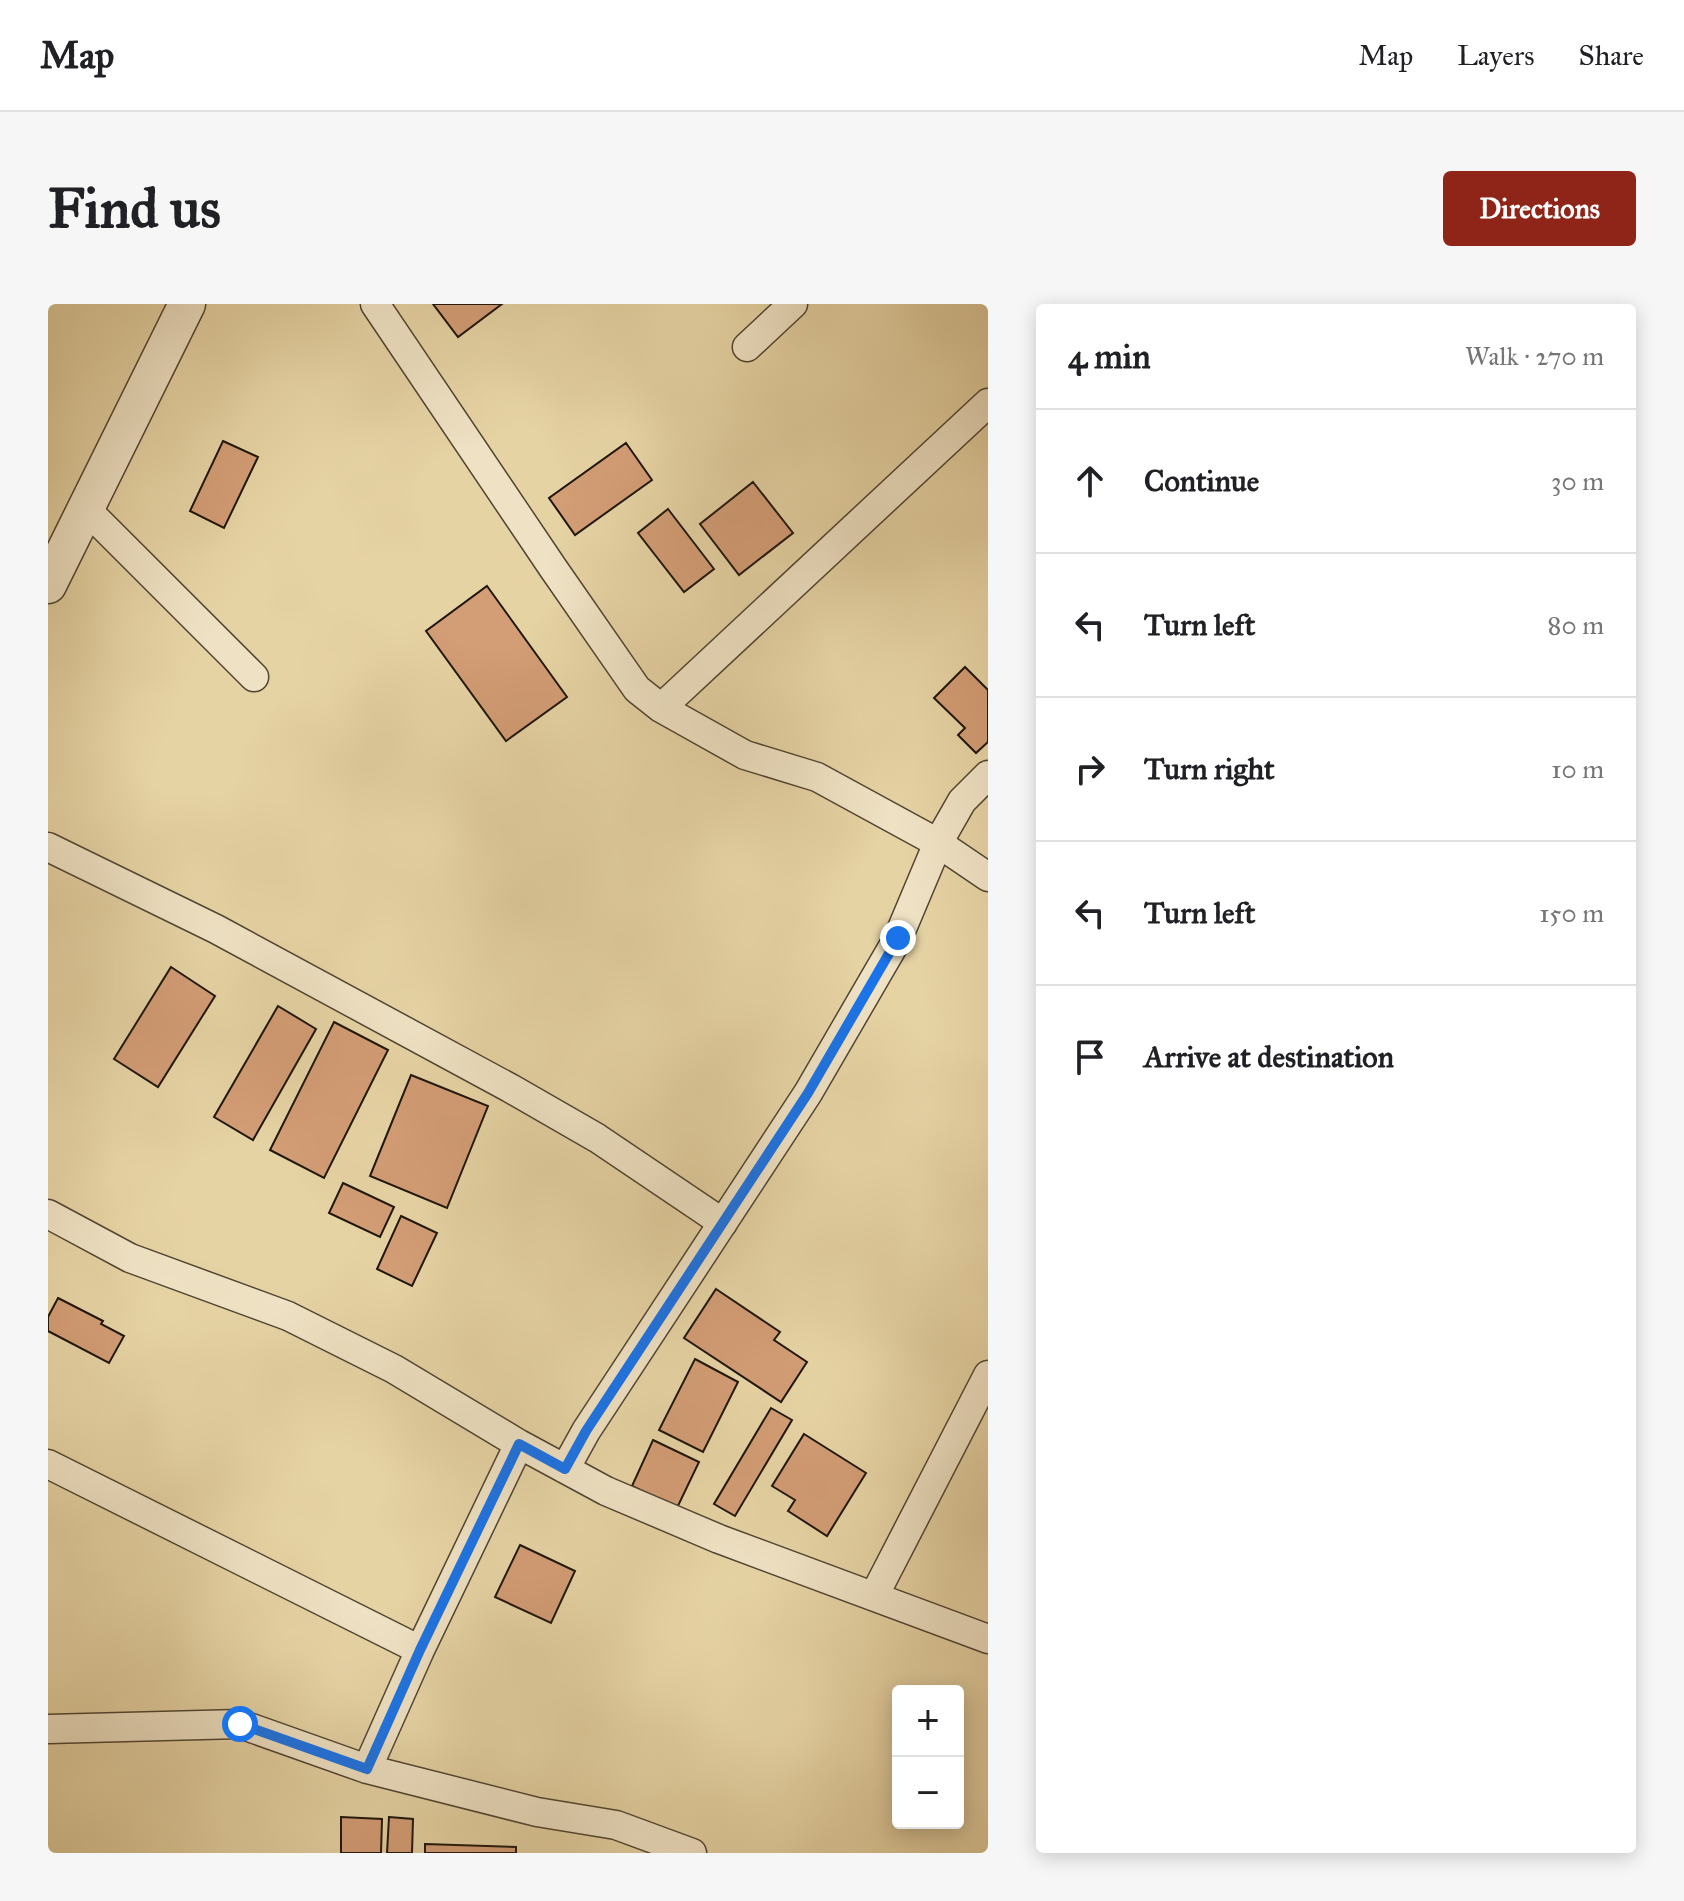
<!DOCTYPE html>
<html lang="en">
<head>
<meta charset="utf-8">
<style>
	:root { --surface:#fff; --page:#f6f6f6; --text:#202124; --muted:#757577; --line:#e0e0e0; --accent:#8f2418 }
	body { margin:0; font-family:"IM FELL Great Primer",serif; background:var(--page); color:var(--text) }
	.controls { position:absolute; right:24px; bottom:24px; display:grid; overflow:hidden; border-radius:8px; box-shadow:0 4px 20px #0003 }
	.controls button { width:72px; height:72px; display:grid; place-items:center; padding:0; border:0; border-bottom:2px solid var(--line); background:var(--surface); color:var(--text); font:40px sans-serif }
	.stop { position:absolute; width:24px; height:24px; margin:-18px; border:6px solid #1a73e8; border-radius:50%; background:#fff }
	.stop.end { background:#1a73e8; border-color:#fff; box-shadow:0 2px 8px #0008 }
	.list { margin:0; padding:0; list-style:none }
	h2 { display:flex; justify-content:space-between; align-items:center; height:104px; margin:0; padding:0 32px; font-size:34px }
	h2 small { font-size:26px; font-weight:400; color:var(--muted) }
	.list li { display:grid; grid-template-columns:52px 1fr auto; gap:24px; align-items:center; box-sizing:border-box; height:144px; padding:0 32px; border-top:2px solid var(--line) }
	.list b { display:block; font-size:30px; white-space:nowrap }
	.list em { font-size:26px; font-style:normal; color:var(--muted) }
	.icon { flex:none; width:44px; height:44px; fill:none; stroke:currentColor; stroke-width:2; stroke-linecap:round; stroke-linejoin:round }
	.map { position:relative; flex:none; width:940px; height:1549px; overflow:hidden; border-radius:8px }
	header { display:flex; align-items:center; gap:48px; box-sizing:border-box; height:112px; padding:0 40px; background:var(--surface); border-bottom:2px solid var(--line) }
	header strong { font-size:38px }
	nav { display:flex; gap:44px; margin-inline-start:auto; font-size:28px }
	.intro { display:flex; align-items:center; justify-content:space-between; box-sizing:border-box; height:192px; padding:0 48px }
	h1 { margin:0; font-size:56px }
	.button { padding:20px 36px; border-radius:8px; background:var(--accent); color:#fff; font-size:28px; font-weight:700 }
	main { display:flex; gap:48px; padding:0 48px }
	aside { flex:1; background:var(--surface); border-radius:8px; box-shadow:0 4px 20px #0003 }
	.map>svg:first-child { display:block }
	.building { fill:#d39d75; stroke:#1e160c; stroke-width:2 }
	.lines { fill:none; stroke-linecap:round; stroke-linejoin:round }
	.minor-casing { stroke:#504532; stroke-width:31 }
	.tertiary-casing { stroke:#504532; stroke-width:39 }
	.minor { stroke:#efe2c4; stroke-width:28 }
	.tertiary { stroke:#efe2c4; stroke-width:36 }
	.route { stroke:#1a73e8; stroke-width:10 }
</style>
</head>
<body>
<header>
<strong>Map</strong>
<nav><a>Map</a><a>Layers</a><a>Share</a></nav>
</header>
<div class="intro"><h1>Find us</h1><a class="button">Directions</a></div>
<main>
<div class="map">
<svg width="940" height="1549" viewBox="0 0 940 1549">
	<rect width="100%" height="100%" fill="#e6d3a4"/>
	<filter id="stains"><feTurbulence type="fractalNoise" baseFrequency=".0025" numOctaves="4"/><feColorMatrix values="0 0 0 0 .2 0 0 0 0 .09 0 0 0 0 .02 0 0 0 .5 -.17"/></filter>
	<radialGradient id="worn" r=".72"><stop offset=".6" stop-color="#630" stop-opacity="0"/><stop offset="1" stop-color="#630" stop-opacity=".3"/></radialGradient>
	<!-- building -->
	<path class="building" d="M385,0H454L410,33Z
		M175,137L210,153L176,224L142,207Z
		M578,139L604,176L527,231L501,194Z
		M705,178L745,229L691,271L652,220Z
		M620,205L666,265L636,288L590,229Z
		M439,282L519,393L458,437L378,327Z
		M917,363L940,386V438L928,449L910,431L917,424L886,394Z
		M123,663L167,692L110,783L66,755Z
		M230,702L268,725L205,836L166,813Z
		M286,718L340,746L276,874L222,846Z
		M363,771L440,802L399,904L322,872Z
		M295,879L346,903L332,933L281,909Z
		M353,912L389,929L364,982L329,965Z
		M668,985L732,1028L726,1036L759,1058L733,1098L636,1034Z
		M10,994L55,1017L53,1020L76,1032L61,1059L0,1027V1013Z
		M647,1055L690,1078L655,1148L611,1126Z
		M723,1104L744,1116L687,1212L666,1200Z
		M756,1130L818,1169L779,1232L740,1207L747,1196L724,1182Z
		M605,1136L651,1158L629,1204L584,1182Z
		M472,1241L527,1267L503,1319L447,1293Z
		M293,1513L334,1515L333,1549H293Z
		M341,1513L365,1515L364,1549H339Z
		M377,1540L468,1543V1549H377Z"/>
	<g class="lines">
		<!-- minor casing -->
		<g class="minor-casing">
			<path id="minor" d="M327,0L505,264L589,385L613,404L697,451L769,473L890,539L940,573
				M699,43L745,0
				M38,205L206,373
				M613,404L940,99
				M0,543L168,625L462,784L549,834L675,919
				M0,910L82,954L240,1012L346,1065L471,1140L558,1187L671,1235L940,1335
				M0,1160L372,1346
				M517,1165L538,1127L760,789L850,634L890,539L914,497L940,471
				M826,1292L940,1071
				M0,1425L192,1420L319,1465L489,1508L568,1521L644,1549
				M319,1465L372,1346L471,1140"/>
		</g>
		<!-- tertiary casing -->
		<g class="tertiary-casing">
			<path id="tertiary" d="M0,281L139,0"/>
		</g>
		<!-- minor -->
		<use href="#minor" class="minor"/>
		<!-- tertiary -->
		<use href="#tertiary" class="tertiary"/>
	</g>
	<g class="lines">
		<!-- route -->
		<path class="route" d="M192,1420L319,1465L372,1346L471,1140L517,1165L538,1127L760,789L850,634"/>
	</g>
	<rect width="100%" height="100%" filter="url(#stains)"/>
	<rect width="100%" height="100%" fill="url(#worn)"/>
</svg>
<div class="controls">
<button>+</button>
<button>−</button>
</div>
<div class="stop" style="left:192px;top:1420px"></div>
<div class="stop end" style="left:850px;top:634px"></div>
</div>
<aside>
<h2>4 min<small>Walk · 270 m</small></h2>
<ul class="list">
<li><svg class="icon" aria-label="ahead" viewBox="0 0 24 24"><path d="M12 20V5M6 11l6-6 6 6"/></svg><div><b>Continue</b></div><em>30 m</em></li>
<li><svg class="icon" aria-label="left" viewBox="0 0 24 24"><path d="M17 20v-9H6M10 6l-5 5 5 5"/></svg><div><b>Turn left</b></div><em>80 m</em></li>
<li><svg class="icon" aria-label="right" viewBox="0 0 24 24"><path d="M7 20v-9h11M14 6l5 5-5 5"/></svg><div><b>Turn right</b></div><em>10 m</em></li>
<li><svg class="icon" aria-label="left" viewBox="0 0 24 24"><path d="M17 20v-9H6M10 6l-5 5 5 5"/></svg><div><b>Turn left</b></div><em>150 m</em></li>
<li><svg class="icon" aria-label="arrive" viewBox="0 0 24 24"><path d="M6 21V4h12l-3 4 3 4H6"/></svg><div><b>Arrive at destination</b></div></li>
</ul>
</aside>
</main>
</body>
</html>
